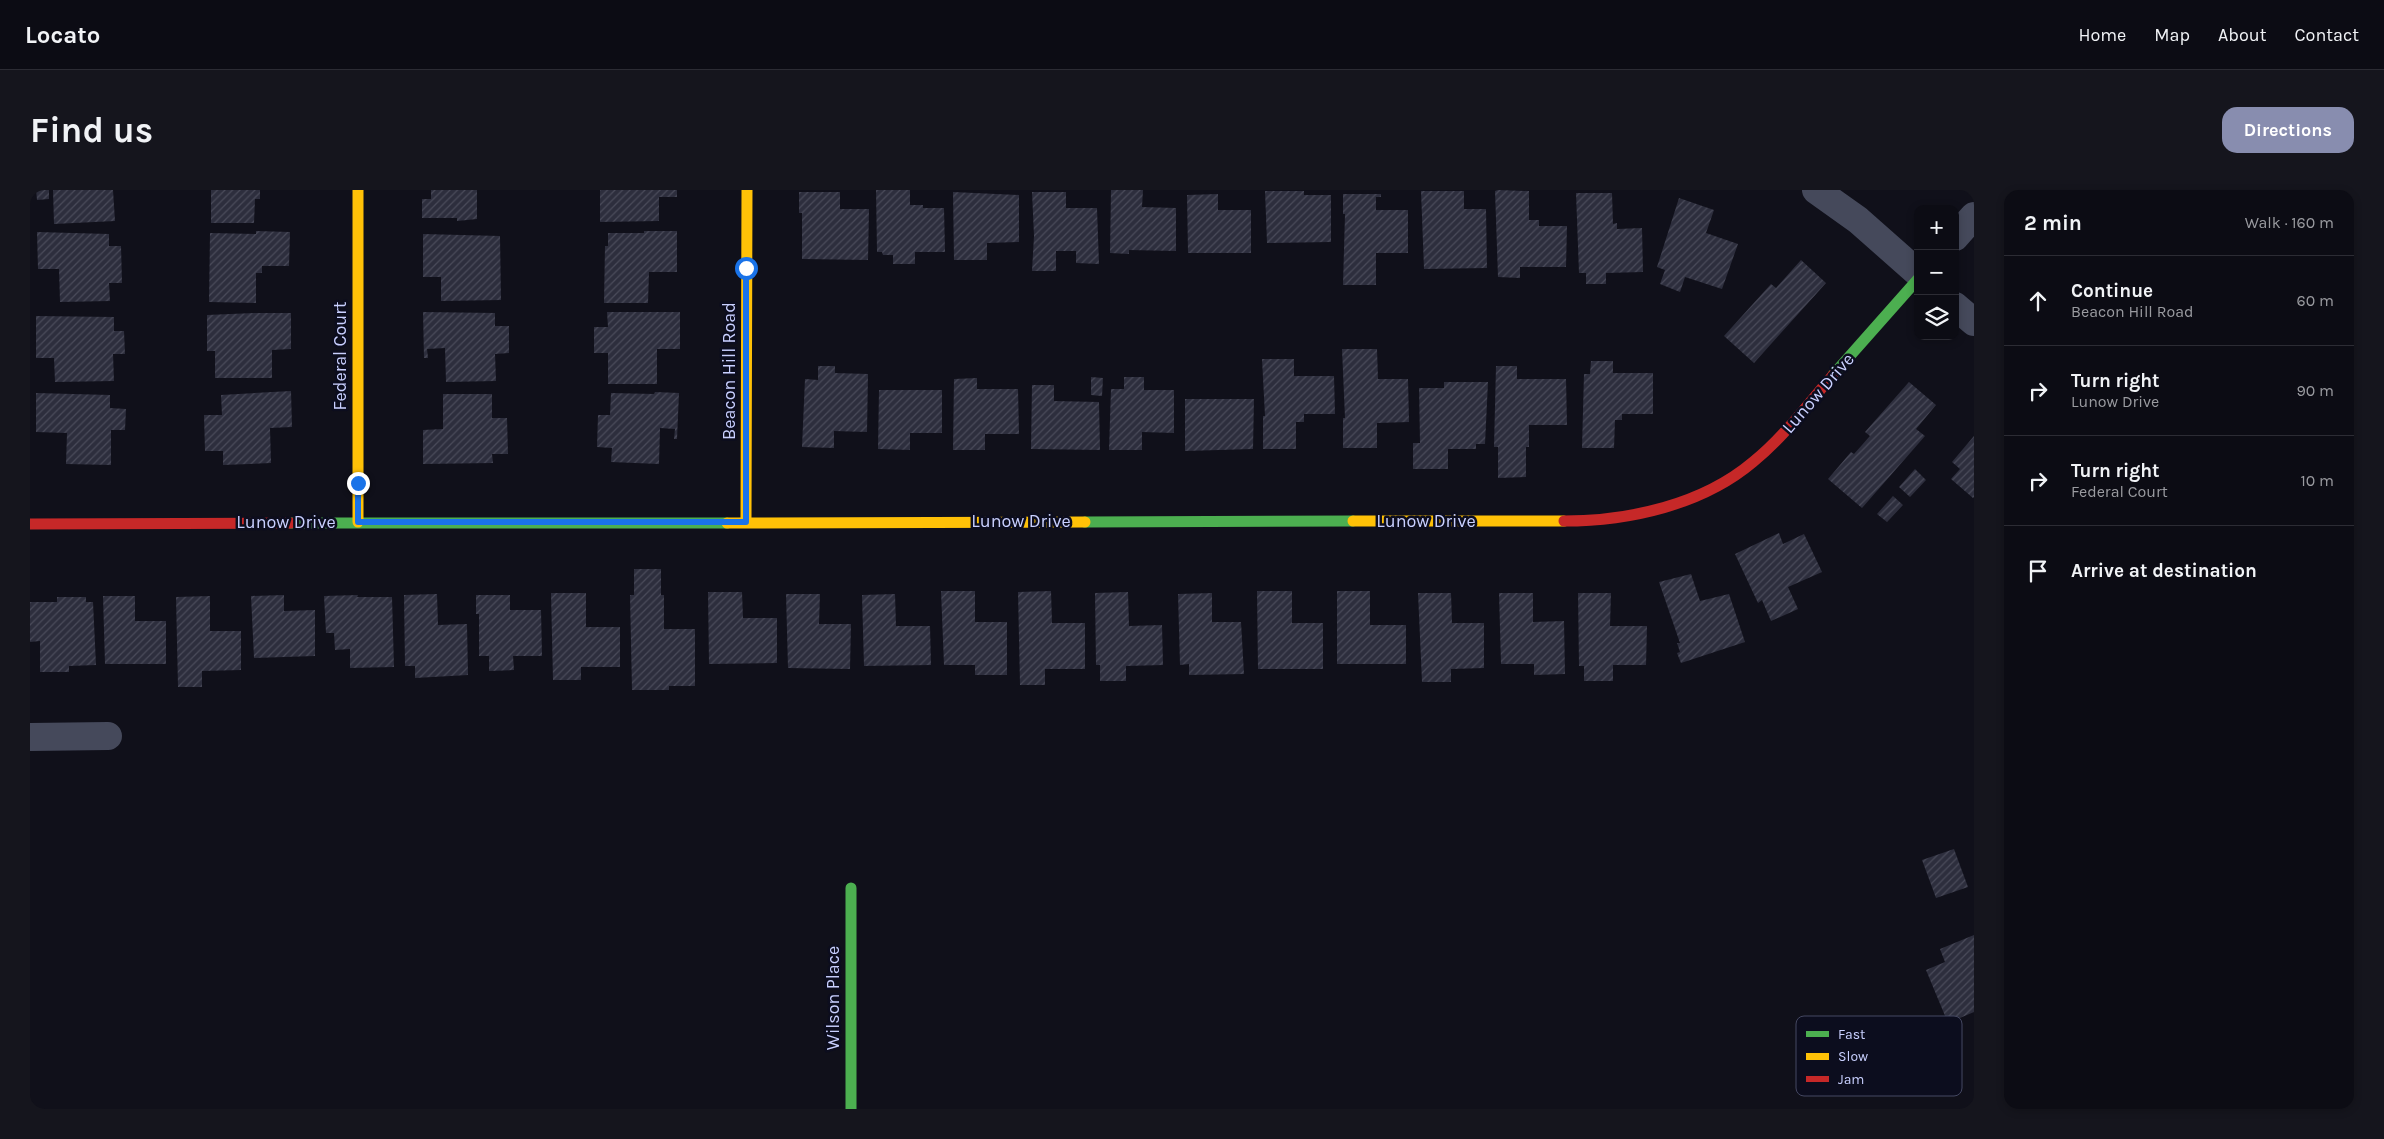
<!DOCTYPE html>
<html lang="en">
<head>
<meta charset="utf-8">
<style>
	:root { --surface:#0c0c14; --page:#15151d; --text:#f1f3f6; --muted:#9a9ba0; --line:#2c2c34; --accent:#888daf }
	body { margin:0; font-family:Karla,sans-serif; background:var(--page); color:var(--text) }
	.controls { position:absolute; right:15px; top:15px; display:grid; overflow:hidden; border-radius:10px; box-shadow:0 2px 8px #0003 }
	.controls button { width:45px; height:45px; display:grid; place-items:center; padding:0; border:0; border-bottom:1px solid var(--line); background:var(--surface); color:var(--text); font:25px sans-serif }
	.stop { position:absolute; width:15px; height:15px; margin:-11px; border:4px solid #1a73e8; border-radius:50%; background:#fff }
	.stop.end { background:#1a73e8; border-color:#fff; box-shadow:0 1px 5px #0008 }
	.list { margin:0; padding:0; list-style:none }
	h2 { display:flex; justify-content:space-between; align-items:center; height:65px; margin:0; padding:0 20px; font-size:21px }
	h2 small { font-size:16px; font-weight:400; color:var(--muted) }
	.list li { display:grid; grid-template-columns:32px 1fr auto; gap:15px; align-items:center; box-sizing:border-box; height:90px; padding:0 20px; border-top:1px solid var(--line) }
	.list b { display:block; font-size:19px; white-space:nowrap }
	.list p { margin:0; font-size:16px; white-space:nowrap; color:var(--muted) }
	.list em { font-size:16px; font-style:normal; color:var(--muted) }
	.icon { flex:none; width:28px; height:28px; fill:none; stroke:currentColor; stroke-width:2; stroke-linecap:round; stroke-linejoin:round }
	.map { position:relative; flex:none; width:1944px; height:919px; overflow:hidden; border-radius:15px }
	header { display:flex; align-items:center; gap:30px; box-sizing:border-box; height:70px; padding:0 25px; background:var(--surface); border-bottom:1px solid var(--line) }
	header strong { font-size:24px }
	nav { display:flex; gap:28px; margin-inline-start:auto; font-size:18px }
	.intro { display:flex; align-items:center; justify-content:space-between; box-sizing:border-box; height:120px; padding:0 30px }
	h1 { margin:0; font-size:35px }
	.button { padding:12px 22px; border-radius:15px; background:var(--accent); color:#fff; font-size:18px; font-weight:700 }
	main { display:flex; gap:30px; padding:0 30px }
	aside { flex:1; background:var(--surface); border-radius:15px; box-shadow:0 2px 8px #0003 }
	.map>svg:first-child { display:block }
	.building { fill:url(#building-hatch) }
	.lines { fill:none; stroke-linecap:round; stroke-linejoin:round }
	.street { stroke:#45495b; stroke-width:28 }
	.fast { stroke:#4caf50; stroke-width:11 }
	.slow { stroke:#ffc107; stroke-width:11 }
	.jam { stroke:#c62828; stroke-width:11 }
	.route { stroke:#1a73e8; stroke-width:6 }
	.labels { text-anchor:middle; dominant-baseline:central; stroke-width:5; stroke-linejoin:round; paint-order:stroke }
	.street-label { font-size:18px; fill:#c9d0ff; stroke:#0c0d1e }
	.key { fill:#0c0d1e; stroke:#454862; stroke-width:1 }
	.key-label { font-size:14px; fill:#c9d0ff }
</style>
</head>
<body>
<header>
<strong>Locato</strong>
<nav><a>Home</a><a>Map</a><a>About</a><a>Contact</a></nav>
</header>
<div class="intro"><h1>Find us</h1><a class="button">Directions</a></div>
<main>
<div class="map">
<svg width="1944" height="919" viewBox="0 0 1944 919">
	<defs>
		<pattern id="building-hatch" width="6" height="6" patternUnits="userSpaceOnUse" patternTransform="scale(1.25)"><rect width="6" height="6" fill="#2d2e3d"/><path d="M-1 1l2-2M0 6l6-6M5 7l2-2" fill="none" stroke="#4a4b5a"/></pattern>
	</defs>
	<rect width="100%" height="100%" fill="#10101a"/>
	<!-- building -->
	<path class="building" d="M6,0H19V9L7,10Z
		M23,0H83L85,31L24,34Z
		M181,0H230V9H225L224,33H181Z
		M401,0H447V29L427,31V28H392V9H401Z
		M570,0H647V7H629V31L570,32Z
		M846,0H880V15H893V18H914L915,62H885V74H863V65H853L852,62H847Z
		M1081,0H1113L1112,17L1146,18V61L1099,60V64L1080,63Z
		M1468,0L1499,1V30H1509V36H1537L1536,77H1490V88L1468,87L1465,1Z
		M1235,1H1274V5H1301V52L1237,53Z
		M1391,1H1434V19H1456L1457,78L1394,79Z
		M769,2H810V19H839L838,70L772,69V23H769Z
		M923,2L989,5V52L957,53V70H924Z
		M1002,2H1036V18H1067L1069,74L1046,73V61H1026V81H1002L1004,46Z
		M1546,3H1582L1583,34L1587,33V39L1612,38L1613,82L1576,83V94H1556V83H1549Z
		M1188,4V20H1221V63H1158L1157,5Z
		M1313,4H1351V7H1346V20H1378V63H1346V95H1313L1315,24H1313Z
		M1649,8L1684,20L1676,43L1708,54L1692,99L1655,87L1650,102L1630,94L1635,80L1627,77Z
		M226,41L260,42L259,76H232V83H226V113L179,112L180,43L226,44Z
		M614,41H647V82H619L618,113H574L575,56H578V43H614Z
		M7,42L79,44V56H91L92,93H79L80,111L30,112L29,79H8Z
		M393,44L470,46L471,110L411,111V87H393Z
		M1771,70L1796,93L1724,173L1694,146L1741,94L1746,98Z
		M393,122L465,123V136H479V163L465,164L466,191L416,192L415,158L397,159L398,168H394Z
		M577,122H650V159H627V194H578V163H564V137H578Z
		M224,123H261V159L242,160V188H185V161H177V125Z
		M6,126L84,127V141H94L95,164H83L84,191L25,192L24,168H6Z
		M1312,159H1347L1348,189H1378L1379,232L1347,233V258H1313V228H1315Z
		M1232,169H1264V186H1304L1305,224H1274V232H1266V259H1233V226H1235Z
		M1561,171H1583V183H1623V224H1592V230H1585L1584,258H1552L1554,184H1560Z
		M788,176H805V183L838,184L837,242L804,241V258L772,257L775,189L788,190Z
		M1466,176H1487V189H1536L1537,235H1499V257H1496V287L1468,288V257H1464Z
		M1061,187L1073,188L1072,206L1061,205Z
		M1094,187H1114V200H1144V243L1112,242V260H1079L1081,199H1094Z
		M947,188V199H988L989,244H955V260H923L924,189Z
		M1414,192H1458L1455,254H1446V259H1418V279H1383V253H1390L1389,198H1414Z
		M1879,192L1906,215L1886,239L1895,246L1832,318L1798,289L1821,262L1824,264L1840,246L1835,242Z
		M1002,195H1024V211L1069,212L1070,260L1001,259Z
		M849,200H912V243H880V260L848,259Z
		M261,201L262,237L240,238L241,273L193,275V261H175L174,225H192L191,205Z
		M625,202L649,203L647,249H644L645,239L630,238L629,274L581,272L582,258L567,257L568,225H580L581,203L624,204Z
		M6,203L80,205V218L96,219L95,240H81V275L36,274L37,243L6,242Z
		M413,204H462V228H477L478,264H462L463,273L393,274V240L413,239Z
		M1155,209H1224L1223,259L1155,261Z
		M1944,246V307L1943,308L1921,289L1930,279L1922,272Z
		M1885,279L1896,290L1880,307L1869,297Z
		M1863,306L1873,315L1857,332L1847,324Z
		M1749,343L1753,354L1774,344L1792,382L1758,397L1768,419L1741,431L1732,410L1728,413L1705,364Z
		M604,379H631V405H634V439H665V496H639V500H602L600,405H604Z
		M1661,384L1670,411L1699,404L1715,452L1651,473L1647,463L1650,462L1647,453H1650L1629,392Z
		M911,401H945V432H977V485H945V475H914Z
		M1021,401L1022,433H1055V479H1015V495H990L988,402Z
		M1227,401H1262V433H1293V479H1228Z
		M1307,401H1340V435H1376V474H1307Z
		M678,402H712L713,428H747V473L679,474Z
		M1098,402L1099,436L1132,435L1133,475L1096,476V491H1070V475H1066L1065,403Z
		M521,403H556V437H590V477H551V490H523Z
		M1182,403V432H1211L1214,484L1159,485V474L1150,475L1148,404Z
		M1388,403H1421L1422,433H1454V478L1421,479V492H1392Z
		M1469,403H1503V432L1534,431L1535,484L1504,485V474H1471Z
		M1548,403H1581L1580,436H1617L1616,475H1583V491H1554V476H1549Z
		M407,404L408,435L437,434L438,485L385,488V476H375L374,405Z
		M756,404H790L789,434H821L820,479L758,478Z
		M865,404L866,436H900L901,475L834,476L832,405Z
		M254,405V421L285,420V466L224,468L221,406Z
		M328,405L327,407H362L364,477L320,478V459L305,460L304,443H296L294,406Z
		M446,405H480V420H511L512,466H483L484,480L459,481V466H449V424H446Z
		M73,406H105V431H136V474H75Z
		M180,406V441H211V480L172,481V497H148L146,407Z
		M27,407H56V412H63L66,475L39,476V482H10V451L0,452V412H27Z
		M1924,659L1938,697L1906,708L1892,670Z
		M1944,745V822L1918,833L1896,780L1915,772L1910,759Z"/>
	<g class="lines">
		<!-- street -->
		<path class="street" d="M1786,0L1828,30L1888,83
			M1925,47L1944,26
			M1925,116L1944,132
			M0,547L78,546"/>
		<!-- fast -->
		<path class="fast" d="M1803,185L1888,89
			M1055,332L1323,331
			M261,333H697
			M821,698V919"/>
		<!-- slow -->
		<path class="slow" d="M328,0V332
			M1323,331H1534
			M716,332L717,0
			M697,333L1055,332"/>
		<!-- jam -->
		<path class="jam" d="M1534,331C1599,331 1672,315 1723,272C1754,247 1777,215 1803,185
			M0,334L261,333"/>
	</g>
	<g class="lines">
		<!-- route -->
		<path class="route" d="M328,293V332H716V78"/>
	</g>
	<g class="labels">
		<!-- street labels -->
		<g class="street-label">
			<text transform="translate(310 166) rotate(-90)">Federal Court</text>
			<text transform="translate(699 181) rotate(-90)">Beacon Hill Road</text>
			<text transform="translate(1788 203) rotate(-49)">Lunow Drive</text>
			<text x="991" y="331">Lunow Drive</text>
			<text x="1396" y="331">Lunow Drive</text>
			<text x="256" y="332">Lunow Drive</text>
			<text transform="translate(803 808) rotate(-90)">Wilson Place</text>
		</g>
	</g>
	<!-- legend -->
	<rect x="1766" y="826" width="166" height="80" rx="8" class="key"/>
	<rect x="1776" y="841" width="23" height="6" fill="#4caf50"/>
	<rect x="1776" y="863" width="23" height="7" fill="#ffc107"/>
	<rect x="1776" y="886" width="23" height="6" fill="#c62828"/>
	<g class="key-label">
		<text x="1808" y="849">Fast</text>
		<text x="1808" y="871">Slow</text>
		<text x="1808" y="894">Jam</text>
	</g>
</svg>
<div class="controls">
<button>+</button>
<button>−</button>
<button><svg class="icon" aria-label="layers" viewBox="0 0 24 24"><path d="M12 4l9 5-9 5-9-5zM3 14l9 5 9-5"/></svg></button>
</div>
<div class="stop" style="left:716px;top:78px"></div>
<div class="stop end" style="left:328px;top:293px"></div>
</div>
<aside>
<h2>2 min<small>Walk · 160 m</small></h2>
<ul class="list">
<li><svg class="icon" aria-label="ahead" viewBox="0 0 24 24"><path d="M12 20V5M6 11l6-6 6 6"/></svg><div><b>Continue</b><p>Beacon Hill Road</p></div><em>60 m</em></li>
<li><svg class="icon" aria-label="right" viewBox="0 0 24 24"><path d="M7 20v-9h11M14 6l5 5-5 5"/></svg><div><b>Turn right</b><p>Lunow Drive</p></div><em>90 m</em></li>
<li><svg class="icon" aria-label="right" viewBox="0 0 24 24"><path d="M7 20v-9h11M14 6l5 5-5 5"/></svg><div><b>Turn right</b><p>Federal Court</p></div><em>10 m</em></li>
<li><svg class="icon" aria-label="arrive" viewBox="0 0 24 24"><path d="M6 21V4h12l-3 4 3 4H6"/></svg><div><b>Arrive at destination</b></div></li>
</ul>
</aside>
</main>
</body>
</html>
